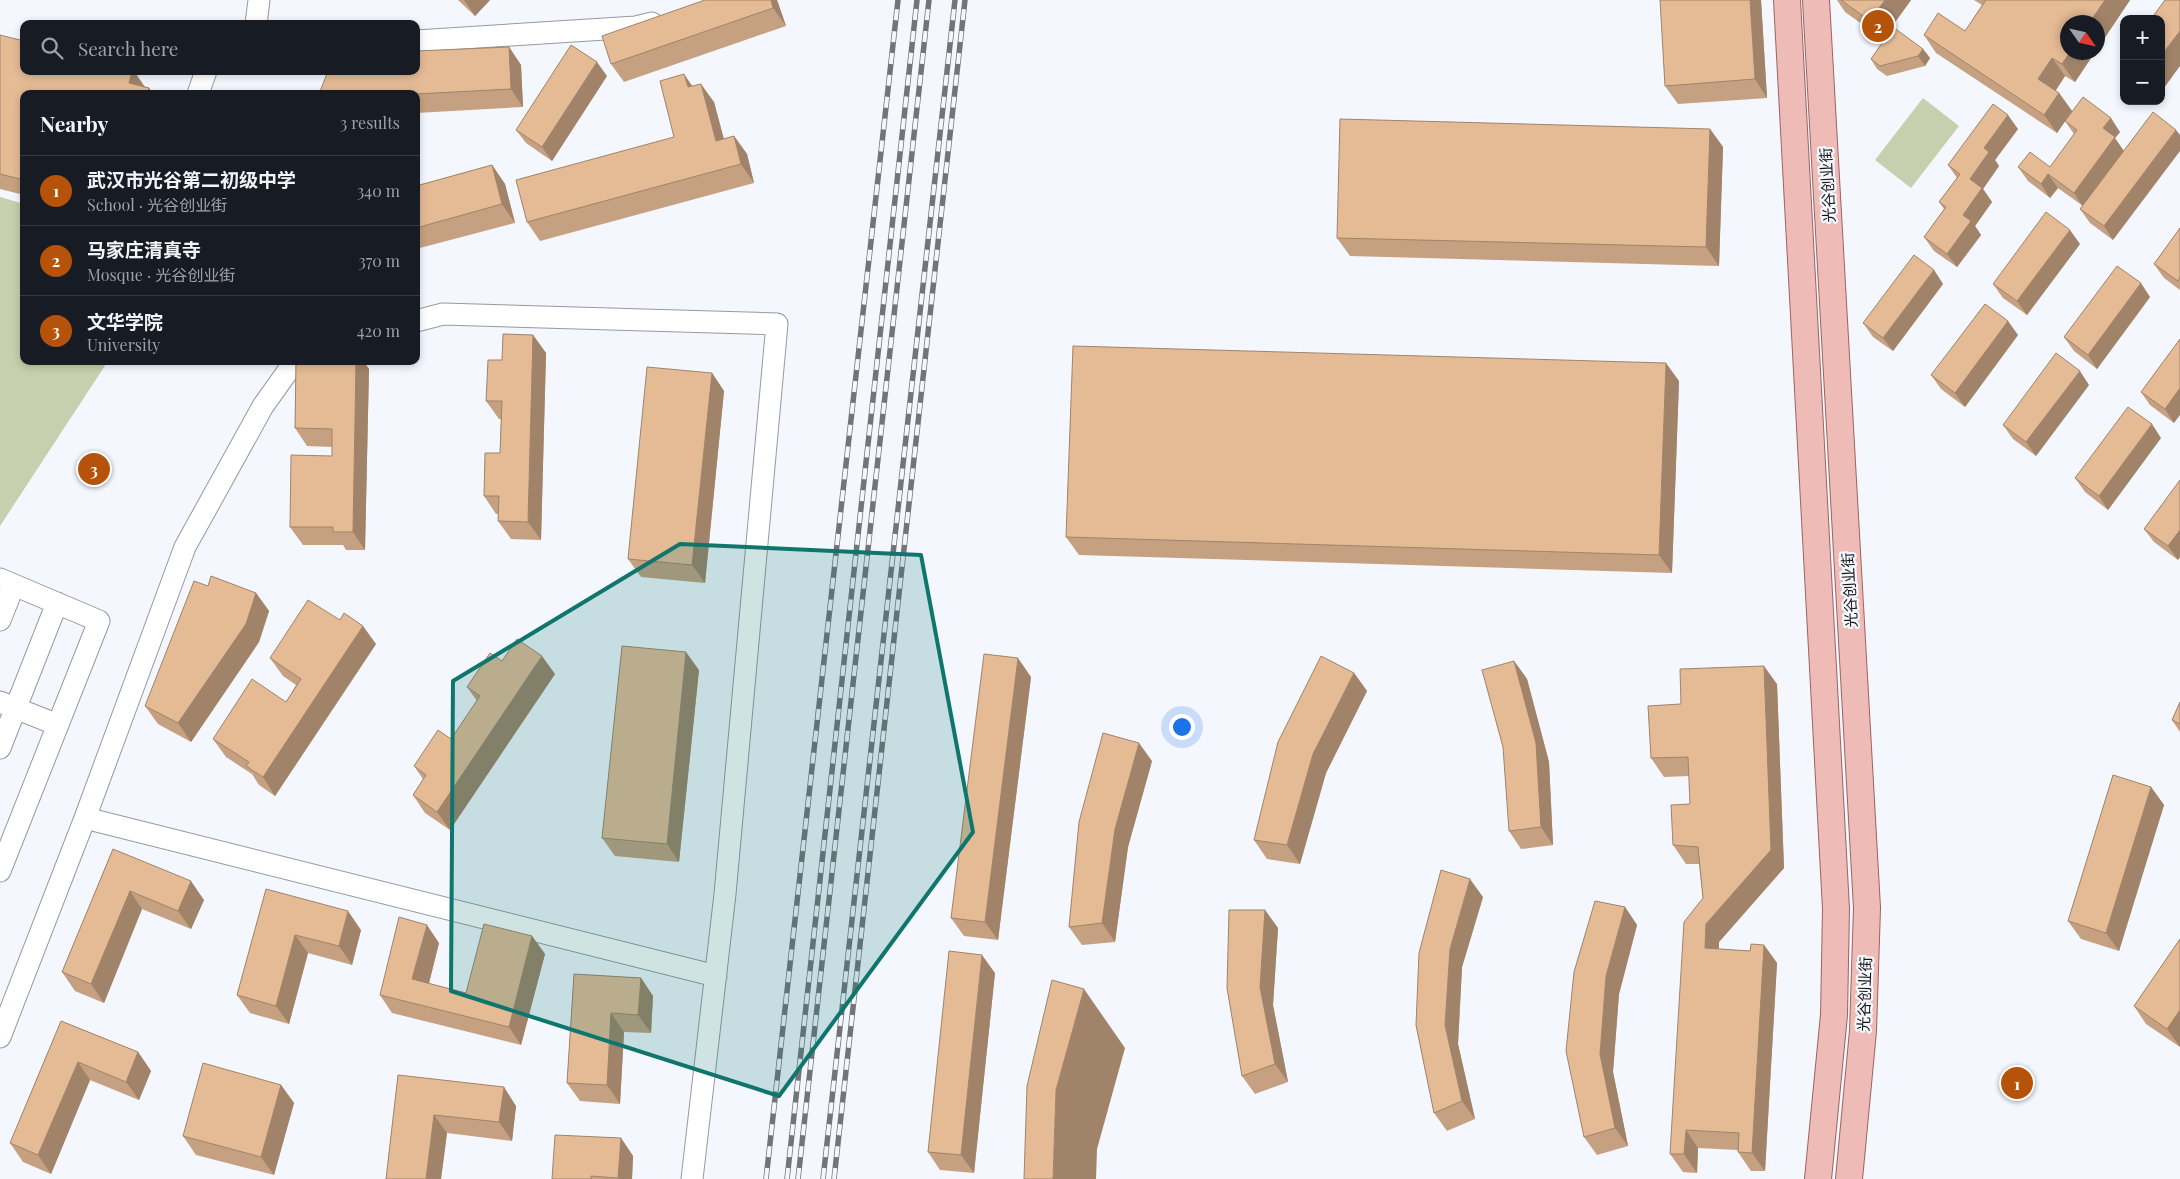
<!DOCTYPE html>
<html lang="en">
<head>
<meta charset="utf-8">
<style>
	:root { --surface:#171b24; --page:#20242c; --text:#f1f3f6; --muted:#9ea1a6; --line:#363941; --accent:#b45309 }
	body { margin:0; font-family:"Playfair Display","Noto Sans SC",serif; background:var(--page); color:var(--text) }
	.controls { position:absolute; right:15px; top:15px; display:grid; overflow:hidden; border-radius:10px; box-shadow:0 2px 8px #0003 }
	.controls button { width:45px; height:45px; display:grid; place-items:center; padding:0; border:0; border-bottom:1px solid var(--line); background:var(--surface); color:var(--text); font:25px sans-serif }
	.compass { position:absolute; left:2060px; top:15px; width:45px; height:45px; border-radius:50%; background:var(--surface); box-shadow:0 2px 8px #0003; rotate:124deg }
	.you { position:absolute; left:1181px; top:726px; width:18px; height:18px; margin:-12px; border:4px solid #fff; border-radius:50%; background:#1a73e8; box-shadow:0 0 0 8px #1a73e833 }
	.badge { display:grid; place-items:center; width:32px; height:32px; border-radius:50%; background:var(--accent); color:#fff; font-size:16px; font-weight:700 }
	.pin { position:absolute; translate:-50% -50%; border:2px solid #fff; box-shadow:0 1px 5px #0006 }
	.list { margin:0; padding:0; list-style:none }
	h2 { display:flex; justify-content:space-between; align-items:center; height:65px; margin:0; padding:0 20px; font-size:21px }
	h2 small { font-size:16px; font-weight:400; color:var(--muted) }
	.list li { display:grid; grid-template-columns:32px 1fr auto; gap:15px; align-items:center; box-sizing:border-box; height:70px; padding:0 20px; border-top:1px solid var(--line) }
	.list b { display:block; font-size:19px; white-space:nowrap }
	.list p { margin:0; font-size:16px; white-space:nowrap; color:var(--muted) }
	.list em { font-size:16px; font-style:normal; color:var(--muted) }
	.icon { flex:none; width:28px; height:28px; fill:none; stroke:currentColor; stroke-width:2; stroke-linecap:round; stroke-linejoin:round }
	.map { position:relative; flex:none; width:2180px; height:1179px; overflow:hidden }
	.search { position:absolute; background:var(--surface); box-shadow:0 2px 8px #0003; left:20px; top:20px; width:400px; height:55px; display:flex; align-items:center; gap:12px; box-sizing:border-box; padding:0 18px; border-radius:10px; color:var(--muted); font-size:19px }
	.panel { position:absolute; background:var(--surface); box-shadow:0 2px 8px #0003; left:20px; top:90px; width:400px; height:275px; border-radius:10px }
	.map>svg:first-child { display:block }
	.green { fill:#c7cfae }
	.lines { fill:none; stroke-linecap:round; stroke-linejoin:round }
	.minor-casing { stroke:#969a9f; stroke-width:23 }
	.major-casing { stroke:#9c6460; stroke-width:28 }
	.minor { stroke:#fff; stroke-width:21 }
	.major { stroke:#efbbb6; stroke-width:26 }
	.rail-casing { stroke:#727478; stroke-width:5.5 }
	.rail { stroke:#f4f7fe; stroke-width:4; stroke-dasharray:11; stroke-linecap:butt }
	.wall { fill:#c5a181 }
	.shaded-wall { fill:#a08369 }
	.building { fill:#e5bb96; stroke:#a08369 }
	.marked { fill:#0f766e; fill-opacity:0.2; stroke:#0f766e; stroke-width:4; stroke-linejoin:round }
	.labels { text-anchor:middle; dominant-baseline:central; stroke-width:4.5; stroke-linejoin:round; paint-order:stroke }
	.street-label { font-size:15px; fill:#151618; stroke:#f4f7fe }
</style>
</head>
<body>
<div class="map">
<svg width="2180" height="1179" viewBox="0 0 2180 1179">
	<rect width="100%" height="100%" fill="#f4f7fe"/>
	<!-- green -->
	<path class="green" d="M1923,98L1959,126L1911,188L1875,160Z
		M0,197L24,204V361H108L0,526Z"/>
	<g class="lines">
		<!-- minor casing -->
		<g class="minor-casing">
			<path id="minor" d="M256,24L259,0
				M416,41L636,27L652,23
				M198,94L206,71
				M416,321L443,314L777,324L725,894L692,1179
				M0,579L99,621L0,871
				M0,620L14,585
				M0,702L58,725
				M0,748L57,603
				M85,818L716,976
				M0,1037L85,818L185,547L263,406L295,361"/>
		</g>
		<!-- major casing -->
		<g class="major-casing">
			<path id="major" d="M1787,0L1836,909L1834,1015L1818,1179
				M1816,0L1867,908L1863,1031L1849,1179"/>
		</g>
		<!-- minor -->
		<use href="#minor" class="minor"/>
		<!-- major -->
		<use href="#major" class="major"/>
		<!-- rail casing -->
		<g class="rail-casing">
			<path id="rail" d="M766,1179L898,0
				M787,1179L917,0
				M798,1179L929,0
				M823,1179L955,0
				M834,1179L965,0"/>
		</g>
		<!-- rail -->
		<use href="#rail" class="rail"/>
	</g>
	<!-- wall -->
	<path class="wall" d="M458,0H490L475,16Z
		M777,0L786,26L624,82L611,64Z
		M1761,0L1767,98L1678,104L1665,86Z
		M1837,0H1911L1883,39L1845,12Z
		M1974,0H2130L2075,82L2065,76L2055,91L2059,93L2072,111L2057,133L1936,53L1924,35L1965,31L1982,5Z
		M0,35L149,88L153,94H24V195L0,189Z
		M509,47L521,65L523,107L416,113V94Z
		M1923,49L1930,58L1925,66L1887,76L1877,69L1871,59Z
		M607,76L552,161L526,143L516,130Z
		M693,86L714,102L724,139L734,136L747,154L754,183L540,241L527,222L674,137Z
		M2065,121L2120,132L2115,138L2113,240L2090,223L2080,209L2083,206L2058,188L2050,198L2028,181L2018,167H2050L2074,134Z
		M1710,129L1723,147L1719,266L1350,256L1337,238Z
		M2018,129L1995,160L1999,166L1983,189L1992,202L1975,226L1981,235L1957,267L1934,251L1924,237L1944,209L1939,202L1957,178L1948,165Z
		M492,165L505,184L515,223L416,249V186Z
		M2180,228V290L2164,278L2154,264Z
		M2080,244L2027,315L2003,298L1993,284Z
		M1934,270L1943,284L1893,351L1873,337L1863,323Z
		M2150,297L2097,369L2074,351L2064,337Z
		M533,335L546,353L541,540L511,539L498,521V514H496L484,496L500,453L501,419H499L486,401L502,360Z
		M2018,335L1965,407L1941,389L1931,375Z
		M2180,339L2174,423L2150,405L2141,392Z
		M296,361H363L369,369L365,550H346L343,545H303L290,527L332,456V447L307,446L295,428Z
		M712,373L724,391L705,583L641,577L628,559Z
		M1679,381L1672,573L1079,555L1066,537Z
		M2089,385L2036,456L2013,439L2003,425Z
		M2161,438L2108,510L2085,492L2075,478Z
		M2180,480V557L2178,560L2154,542L2144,529Z
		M208,586L256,593L269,611L259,642L191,742L158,724L145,706Z
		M376,644L275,796L259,785L252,774L226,757L213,739L286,702L296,685L283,676L270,658Z
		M502,661L555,674L450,830L425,813L413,795L423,779L414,766L451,739L477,701L467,687Z
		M1514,661L1527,679L1549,762L1553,845L1521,849L1509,831Z
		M699,670L679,862L615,856L602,838Z
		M1354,673L1367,691L1326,773L1300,864L1267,859L1254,840Z
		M1031,677L998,940L964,936L951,918Z
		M1777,684L1784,868L1719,942V949L1750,951L1764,945L1777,963L1765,1171H1751L1738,1152V1150L1698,1148L1697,1173L1683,1172L1670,1154L1703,898L1699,864H1686L1673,845L1690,804L1689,776L1664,777L1651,758L1681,704Z
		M2180,702V732L2172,720Z
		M1152,761L1128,847L1115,942L1082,945L1069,927Z
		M2151,787L2164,805L2119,951L2081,939L2068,921Z
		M113,849L204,900L191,929L142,909L104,1003L75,991L62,972Z
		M266,889L361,930L352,965L308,953L289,1024L250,1013L237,995Z
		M1483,897L1462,967L1458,1044L1475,1119L1447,1131L1434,1113L1416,1025Z
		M1625,907L1637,925L1619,994L1613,1072L1628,1146L1597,1155L1584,1137Z
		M1265,910L1278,928L1273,1005L1288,1082L1255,1094L1242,1076Z
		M532,936L545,954L521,1045L392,1013L380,995L439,943L429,984L466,993Z
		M2180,939V1047L2146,1024L2134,1006Z
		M995,973L974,1173L940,1170L928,1152Z
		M574,974L641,978L653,996L651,1033L624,1032L620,1104L580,1101L567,1083Z
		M61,1021L138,1052L151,1071L139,1100L90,1080L51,1174L23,1162L10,1143Z
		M398,1075L516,1106L512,1141L447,1133L441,1179H386Z
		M281,1085L294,1103L274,1175L196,1155L183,1136Z
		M621,1138L633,1156L632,1179H552Z"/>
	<!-- shaded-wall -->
	<path class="shaded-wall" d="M464,0H490L475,16Z
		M771,0H777L786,26L773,8Z
		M1750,0H1761L1767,98L1755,79Z
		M1885,0H1911L1883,39L1870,21Z
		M2105,0H2130L2098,48V22H2090Z
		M2180,31V66L2161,92V56Z
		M509,47L521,65L523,107L511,89Z
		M1923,49L1930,58L1925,66L1918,56Z
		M2070,52H2095L2075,82L2062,64Z
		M2052,58L2065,76L2051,98L2038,79Z
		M597,62L607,76L552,161L542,147Z
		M132,71H134L145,87L129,83Z
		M684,74L697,93L688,87Z
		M701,84L714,102L729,159L716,141Z
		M149,88L153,94H147Z
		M2059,93L2072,111L2057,133L2044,115Z
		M2008,115L2018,129L1995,160L1999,166L1983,189L1992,202L1975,226L1981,235L1957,267L1947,254L1963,215L1970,179L1984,148Z
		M2111,118L2120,132L2115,138L2124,151L2083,207L2074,193L2103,128Z
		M1710,129L1723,147L1719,266L1706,247Z
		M2176,130L2180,135V151L2113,240L2104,226Z
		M734,136L747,154L754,183L741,164Z
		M492,165L505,184L515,223L502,204Z
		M2048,174L2058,188L2050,198L2041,184Z
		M2070,230L2080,244L2027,315L2017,301Z
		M1934,270L1943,284L1893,351L1883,338Z
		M2141,283L2150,297L2097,369L2088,355Z
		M2008,321L2018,335L1965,407L1955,393Z
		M533,335L546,353L541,540L528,522Z
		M356,361H363L369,369L365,550L353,532Z
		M1666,363L1679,381L1672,573L1659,555Z
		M2080,371L2089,385L2036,456L2026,442Z
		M712,373L724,391L705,583L692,565Z
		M2180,388V415L2174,423L2165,409Z
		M2152,424L2161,438L2108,510L2099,496Z
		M2180,530V557L2178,560L2168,546Z
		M256,593L269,611L259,642L191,742L178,723Z
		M363,626L376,644L275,796L263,777Z
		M686,652L699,670L679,862L667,844Z
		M542,656L555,674L450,830L437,812Z
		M1018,658L1031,677L998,940L985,922Z
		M1514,661L1527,679L1549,762L1553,845L1541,827Z
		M1764,666L1777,684L1784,868L1719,942L1718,967L1705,948L1706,924Z
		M1354,673L1367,691L1326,773L1300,864L1287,845L1313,754Z
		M1139,743L1152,761L1128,847L1115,942L1102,923L1115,829Z
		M2151,787L2164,805L2119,951L2106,933Z
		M1470,879L1483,897L1462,967L1458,1044L1475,1119L1462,1101L1445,1025L1450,949Z
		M191,881L204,900L191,929L178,911Z
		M130,891L142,909L104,1003L91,984Z
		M1625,907L1637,925L1619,994L1613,1072L1628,1146L1615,1128L1600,1054L1606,976Z
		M1265,910L1278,928L1273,1005L1288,1082L1275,1064L1260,987Z
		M348,911L361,930L352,965L339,946Z
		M427,925L439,943L425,998L412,979Z
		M295,935L308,953L289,1024L276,1006Z
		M532,936L545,954L521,1045L509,1027Z
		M1764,945L1777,963L1765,1171L1752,1153Z
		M982,955L995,973L974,1173L961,1155Z
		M641,978L653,996L651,1033L638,1015Z
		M1084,989L1125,1048L1097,1149L1096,1179H1053L1056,1090Z
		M2180,1010V1047L2167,1029Z
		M611,1013L624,1032L620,1104L607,1085Z
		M138,1052L151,1071L139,1100L126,1082Z
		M78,1062L90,1080L51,1174L38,1155Z
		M281,1085L294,1103L274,1175L261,1157Z
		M504,1087L516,1106L512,1141L499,1122Z
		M434,1115L447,1133L441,1179H426Z
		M1686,1130L1698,1148L1697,1173L1684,1154Z
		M621,1138L633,1156L632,1179H619L618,1178Z"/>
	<!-- building -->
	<path class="building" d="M705,0H771L773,8L611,64L602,36Z
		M1660,0H1750L1755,79L1665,86Z
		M1841,0H1885L1870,21Z
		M1986,0H2105L2090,22H2068V52H2070L2062,64L2052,58L2038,79L2059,93L2044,115L1924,35L1938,13L1965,31Z
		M2165,0H2180V31L2161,56V19H2151Z
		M1893,27L1923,49L1918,56L1880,66L1871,59Z
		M0,35L24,41V71H132L129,83L149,88L147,94H24V180L0,174Z
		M571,45L597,62L542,147L516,130Z
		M509,47L511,89L416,94H319L328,71H416V51Z
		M684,74L688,87L701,84L716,141L734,136L741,164L527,222L516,180L674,137L660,81Z
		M2083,97L2111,118L2103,128L2115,137L2074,193L2048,174L2041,184L2018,167L2030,152L2050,167L2077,130L2065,121Z
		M1993,104L2008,115L1984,148L1989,152L1970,179L1982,188L1963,215L1971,221L1947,254L1924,237L1946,207L1939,202L1960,174L1948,165Z
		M2153,112L2176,130L2104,226L2080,209Z
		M1340,119L1710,129L1706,247L1337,238Z
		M492,165L502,204L416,228V186Z
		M2046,212L2070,230L2017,301L1993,284Z
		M2180,228V277L2178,281L2154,264Z
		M1914,255L1934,270L1883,338L1863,323Z
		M2117,266L2141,283L2088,355L2064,337Z
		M1985,304L2008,321L1955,393L1931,375Z
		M503,334L533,335L528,522L498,521L499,496H484L485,453H500L502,401H486L488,360H502Z
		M2180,339V388L2165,409L2141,392Z
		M1073,346L1666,363L1659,555L1066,537Z
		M2056,353L2080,371L2026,442L2003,425Z
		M296,361H356L353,532H333V527H290L291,455L332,456V429L295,428Z
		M647,367L712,373L692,565L628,559Z
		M2128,407L2152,424L2099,496L2075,478Z
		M2180,480V530L2168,546L2144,529Z
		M211,576L256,593L246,624L178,723L145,706L194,581L208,586Z
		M308,600L340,620L344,613L363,626L263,777L246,766L249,762L213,739L252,679L286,702L301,679L270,658Z
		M517,639L542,656L437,812L413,795L426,775L414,766L438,730L451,739L480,696L467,687L490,653L502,661Z
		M622,646L686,652L667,844L602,838Z
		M984,654L1018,658L985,922L951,918Z
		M1321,656L1354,673L1313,754L1287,845L1254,840L1278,742Z
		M1514,661L1536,743L1541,827L1509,831L1503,747L1482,670Z
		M1764,666L1771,850L1706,924L1705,948L1750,951L1751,944L1764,945L1752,1153L1738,1152L1739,1133L1686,1130L1684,1154H1670L1684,922L1703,898L1698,847L1673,845L1671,805L1690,804L1688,757L1651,758L1648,706L1681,704L1680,669Z
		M2180,702V724L2172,720Z
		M1103,733L1139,743L1115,829L1102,923L1069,927L1079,822Z
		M2113,775L2151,787L2106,933L2068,921Z
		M113,849L191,881L178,911L130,891L91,984L62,972Z
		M1441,870L1470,879L1450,949L1445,1025L1462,1101L1434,1113L1416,1025L1419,953Z
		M266,889L348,911L339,946L295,935L276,1006L237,995Z
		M1595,901L1625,907L1606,976L1600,1054L1615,1128L1584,1137L1566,1051L1574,972Z
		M1229,910H1265L1260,987L1275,1064L1242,1076L1227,988Z
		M399,917L427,925L412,979L466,993L484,924L532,936L509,1027L380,995Z
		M2180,939V1010L2167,1029L2134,1006Z
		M949,951L982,955L961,1155L928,1152Z
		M574,974L641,978L638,1015L611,1013L607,1085L567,1083Z
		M1052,980L1084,989L1056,1090L1053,1179H1024L1027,1086Z
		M61,1021L138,1052L126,1082L78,1062L38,1155L10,1143Z
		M203,1063L281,1085L261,1157L183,1136Z
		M398,1075L504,1087L499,1122L434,1115L426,1179H386Z
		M555,1135L621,1138L618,1178L591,1176V1179H552Z"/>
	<!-- marked area -->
	<path class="marked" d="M680,544L921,555L973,832L779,1096L451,991L453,681Z"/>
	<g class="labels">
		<!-- street labels -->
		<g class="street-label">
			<text transform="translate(1827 185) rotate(-93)">光谷创业街</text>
			<text transform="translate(1849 590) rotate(-93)">光谷创业街</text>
			<text transform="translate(1864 994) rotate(-88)">光谷创业街</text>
		</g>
	</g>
</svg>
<div class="controls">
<button>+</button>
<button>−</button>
</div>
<svg class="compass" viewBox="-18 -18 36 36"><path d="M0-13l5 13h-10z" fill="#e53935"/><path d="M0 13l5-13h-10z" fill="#9ea1a6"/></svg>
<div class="you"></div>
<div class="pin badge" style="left:2017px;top:1083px">1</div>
<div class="pin badge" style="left:1878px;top:26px">2</div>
<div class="pin badge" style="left:94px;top:469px">3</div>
<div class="search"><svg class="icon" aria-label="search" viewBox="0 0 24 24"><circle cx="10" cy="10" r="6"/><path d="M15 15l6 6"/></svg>Search here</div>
<section class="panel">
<h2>Nearby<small>3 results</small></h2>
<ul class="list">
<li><span class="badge">1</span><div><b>武汉市光谷第二初级中学</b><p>School · 光谷创业街</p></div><em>340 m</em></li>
<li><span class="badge">2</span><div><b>马家庄清真寺</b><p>Mosque · 光谷创业街</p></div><em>370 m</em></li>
<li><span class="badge">3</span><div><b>文华学院</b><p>University</p></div><em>420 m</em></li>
</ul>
</section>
</div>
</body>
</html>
